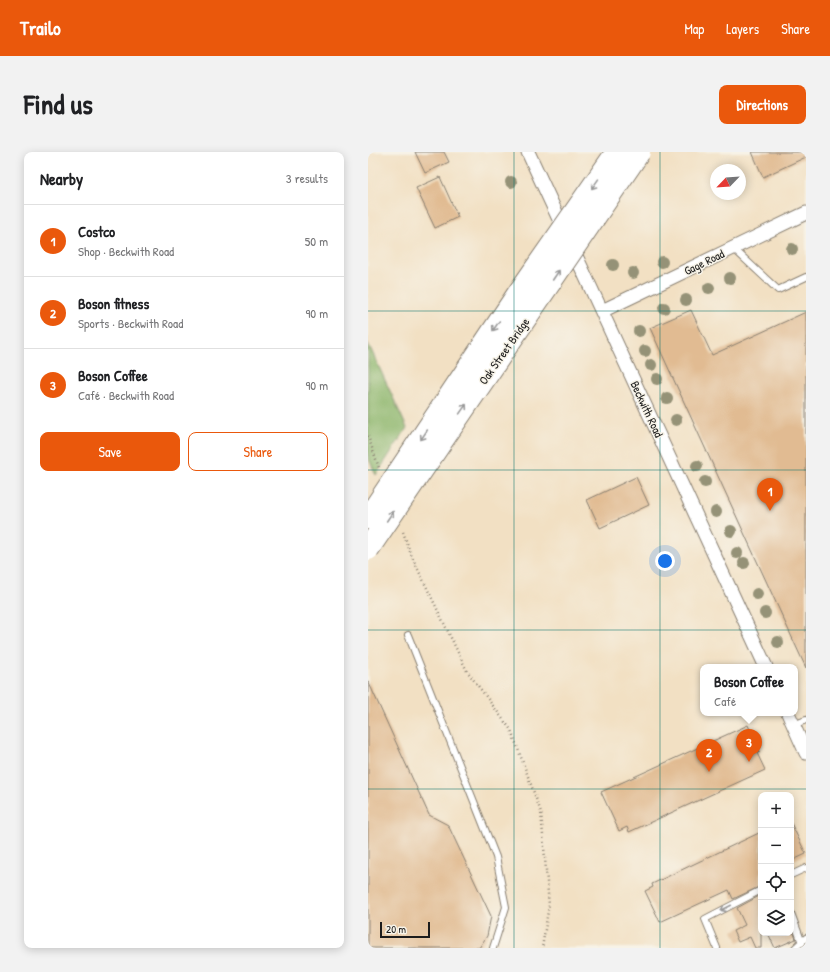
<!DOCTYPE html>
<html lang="en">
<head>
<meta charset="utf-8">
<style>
	:root { --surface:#fff; --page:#f2f2f2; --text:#202124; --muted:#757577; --line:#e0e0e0; --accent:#ea580c }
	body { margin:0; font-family:"Patrick Hand",sans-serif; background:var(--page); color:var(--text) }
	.controls { position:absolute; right:12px; bottom:12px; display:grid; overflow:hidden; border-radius:8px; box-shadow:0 2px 10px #0003 }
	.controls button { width:36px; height:36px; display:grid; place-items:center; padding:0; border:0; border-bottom:1px solid var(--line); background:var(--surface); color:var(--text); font:20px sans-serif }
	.compass { position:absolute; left:342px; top:12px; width:36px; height:36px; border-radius:50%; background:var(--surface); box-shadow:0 2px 10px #0003; rotate:245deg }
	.scale { position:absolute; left:12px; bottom:10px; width:50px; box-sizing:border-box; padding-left:4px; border:2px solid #1c1c1c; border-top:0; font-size:11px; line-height:14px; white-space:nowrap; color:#1c1c1c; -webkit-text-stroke:3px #f7f3e8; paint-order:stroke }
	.you { position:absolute; left:297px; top:409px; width:14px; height:14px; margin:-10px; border:3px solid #fff; border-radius:50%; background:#1a73e8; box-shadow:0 0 0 6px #1a73e833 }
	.badge { display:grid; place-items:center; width:26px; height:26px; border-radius:50%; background:var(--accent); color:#fff; font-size:13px; font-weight:700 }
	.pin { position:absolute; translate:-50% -33px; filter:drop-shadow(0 1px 2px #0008) }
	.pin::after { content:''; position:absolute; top:21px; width:14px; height:12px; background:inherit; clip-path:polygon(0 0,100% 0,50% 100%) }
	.popup { position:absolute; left:332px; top:512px; width:98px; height:52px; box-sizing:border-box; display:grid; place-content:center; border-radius:8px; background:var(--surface); filter:drop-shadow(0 1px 3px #0005); font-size:13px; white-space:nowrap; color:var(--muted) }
	.popup b { font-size:15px; color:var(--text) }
	.popup::after { content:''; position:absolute; left:50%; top:100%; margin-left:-8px; border:8px solid transparent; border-top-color:var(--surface) }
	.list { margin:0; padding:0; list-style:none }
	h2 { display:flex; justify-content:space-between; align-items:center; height:52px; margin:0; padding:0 16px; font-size:17px }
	h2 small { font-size:13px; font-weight:400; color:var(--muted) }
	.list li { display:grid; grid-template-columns:26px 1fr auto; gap:12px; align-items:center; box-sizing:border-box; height:72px; padding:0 16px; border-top:1px solid var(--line) }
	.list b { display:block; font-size:15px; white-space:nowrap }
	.list p { margin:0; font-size:13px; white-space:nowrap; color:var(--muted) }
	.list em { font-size:13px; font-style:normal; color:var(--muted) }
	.actions { display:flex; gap:8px; padding:12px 16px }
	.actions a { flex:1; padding:9px 0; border:1px solid var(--accent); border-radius:8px; text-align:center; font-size:14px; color:var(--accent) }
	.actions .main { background:var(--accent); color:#fff }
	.icon { flex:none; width:22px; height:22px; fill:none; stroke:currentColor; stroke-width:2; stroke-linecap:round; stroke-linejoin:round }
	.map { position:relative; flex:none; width:438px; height:796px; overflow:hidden; border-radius:8px }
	header { display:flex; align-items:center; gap:24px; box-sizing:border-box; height:56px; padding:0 20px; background:var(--accent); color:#fff }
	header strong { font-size:19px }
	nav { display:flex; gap:22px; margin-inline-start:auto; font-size:14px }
	.intro { display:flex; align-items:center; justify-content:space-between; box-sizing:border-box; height:96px; padding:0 24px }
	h1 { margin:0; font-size:28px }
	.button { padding:10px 18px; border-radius:8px; background:var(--accent); color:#fff; font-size:14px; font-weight:700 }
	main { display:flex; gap:24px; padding:0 24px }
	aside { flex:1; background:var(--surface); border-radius:8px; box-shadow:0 2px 10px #0003 }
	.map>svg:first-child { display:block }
	.forest { fill:#8db66c; stroke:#546944 }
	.building { fill:#e1bb92 }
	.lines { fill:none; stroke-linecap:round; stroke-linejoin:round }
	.service-casing { stroke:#877e70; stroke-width:8 }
	.minor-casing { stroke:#877e70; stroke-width:15 }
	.path { stroke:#877e70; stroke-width:2.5; stroke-dasharray:1 3; stroke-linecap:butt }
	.service { stroke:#fff; stroke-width:6 }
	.minor { stroke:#fff; stroke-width:13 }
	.trunk-bridge-casing { stroke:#877e70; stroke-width:24; stroke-linecap:butt }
	.trunk-bridge { stroke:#fff; stroke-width:22 }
	.tree { fill:#959277 }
	.oneway { stroke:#999 }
	.grid { fill:none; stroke:#0f766e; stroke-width:1; stroke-opacity:0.55 }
	.labels { text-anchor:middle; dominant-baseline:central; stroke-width:3; stroke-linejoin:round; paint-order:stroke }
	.street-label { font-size:12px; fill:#1c1c1c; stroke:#f7f3e8 }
</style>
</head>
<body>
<header>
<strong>Trailo</strong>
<nav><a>Map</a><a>Layers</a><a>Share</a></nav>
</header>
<div class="intro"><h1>Find us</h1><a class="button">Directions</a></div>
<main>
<aside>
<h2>Nearby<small>3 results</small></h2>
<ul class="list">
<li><span class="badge">1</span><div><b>Costco</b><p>Shop · Beckwith Road</p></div><em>50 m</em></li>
<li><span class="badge">2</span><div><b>Boson fitness</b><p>Sports · Beckwith Road</p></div><em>90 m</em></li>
<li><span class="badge">3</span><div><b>Boson Coffee</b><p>Café · Beckwith Road</p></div><em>90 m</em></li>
</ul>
<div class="actions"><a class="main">Save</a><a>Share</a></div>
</aside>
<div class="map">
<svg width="438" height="796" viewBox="0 0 438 796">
	<rect width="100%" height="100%" fill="#f7f3e8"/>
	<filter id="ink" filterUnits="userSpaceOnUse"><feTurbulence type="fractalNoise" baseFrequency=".025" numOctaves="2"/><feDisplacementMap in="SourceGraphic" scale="8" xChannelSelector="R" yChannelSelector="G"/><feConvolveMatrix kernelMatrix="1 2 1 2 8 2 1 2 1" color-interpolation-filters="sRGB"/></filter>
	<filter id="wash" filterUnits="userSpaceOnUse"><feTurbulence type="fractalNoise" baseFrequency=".012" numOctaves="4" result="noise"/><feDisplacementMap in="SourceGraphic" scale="16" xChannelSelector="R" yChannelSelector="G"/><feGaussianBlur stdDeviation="0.9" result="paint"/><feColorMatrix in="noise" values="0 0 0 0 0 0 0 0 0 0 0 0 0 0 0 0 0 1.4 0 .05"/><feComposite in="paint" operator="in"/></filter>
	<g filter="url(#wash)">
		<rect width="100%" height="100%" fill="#f2e0c3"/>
		<!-- forest -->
		<path class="forest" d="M0,191L39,276L8,323L0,305Z"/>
		<g id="blocks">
			<!-- building -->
			<path class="building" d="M47,0H76L81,10L57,21Z
				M384,0H438V5L395,25Z
				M72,25L90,65L67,76L48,36Z
				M323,158L344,203L438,160V516L282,176Z
				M268,325L281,353L232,376L219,348Z
				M0,529L61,663L80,673L123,764L119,784L111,796H0Z
				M380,573L392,600L389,601L397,618L261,680L259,675L251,679L233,640Z
				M423,671L438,702L423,709Z
				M393,680V734L365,747L361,738L292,770L277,739L285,735L284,732Z
				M393,743V796H387L382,785L370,790L365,779L377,773L369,756Z
				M400,781H426L428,787L407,796Z"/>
		</g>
	</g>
	<g filter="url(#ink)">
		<use href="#blocks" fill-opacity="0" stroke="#877e70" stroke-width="1"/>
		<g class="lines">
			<!-- service casing -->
			<g class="service-casing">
				<path id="service" d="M365,96L410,138L438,125
					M40,483L128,705L138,755L125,796
					M425,573L438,568
					M423,723L438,716
					M423,761L434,791
					M349,796L337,767L393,738
					M427,796L438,786"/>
			</g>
			<!-- minor casing -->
			<g class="minor-casing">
				<path id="minor" d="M160,0L398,515
					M234,159L438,61
					M420,561L438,601"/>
			</g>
			<!-- path -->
			<path class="path" d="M0,284L11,316
				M35,380L44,405L99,519L143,578L173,660L181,753L174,796"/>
			<!-- service -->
			<use href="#service" class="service"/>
			<!-- minor -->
			<use href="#minor" class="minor"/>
			<!-- trunk-bridge casing -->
			<g class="trunk-bridge-casing">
				<path id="trunk-bridge" d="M0,366L150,142L249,0
					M0,397L271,0"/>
			</g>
			<!-- trunk-bridge -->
			<use href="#trunk-bridge" class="trunk-bridge"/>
		</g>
		<!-- trees -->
		<g class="tree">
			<circle cx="143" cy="30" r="6"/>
			<circle cx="424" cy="97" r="6"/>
			<circle cx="294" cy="110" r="6"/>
			<circle cx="245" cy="113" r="6"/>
			<circle cx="265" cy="121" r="6"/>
			<circle cx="362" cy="126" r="6"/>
			<circle cx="341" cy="136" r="6"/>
			<circle cx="318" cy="148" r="6"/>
			<circle cx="296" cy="156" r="6"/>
			<circle cx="271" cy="179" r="6"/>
			<circle cx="277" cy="199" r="6"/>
			<circle cx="283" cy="213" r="6"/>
			<circle cx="289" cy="227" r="6"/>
			<circle cx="299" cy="246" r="6"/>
			<circle cx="308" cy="268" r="6"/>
			<circle cx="329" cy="314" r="6"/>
			<circle cx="337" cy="330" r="6"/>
			<circle cx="348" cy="360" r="6"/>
			<circle cx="363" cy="379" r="6"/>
			<circle cx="369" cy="401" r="6"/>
			<circle cx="376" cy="411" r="6"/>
			<circle cx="389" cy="442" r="6"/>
			<circle cx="397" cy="461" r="6"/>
			<circle cx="410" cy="490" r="6"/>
		</g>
		<!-- one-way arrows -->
		<defs><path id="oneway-shaft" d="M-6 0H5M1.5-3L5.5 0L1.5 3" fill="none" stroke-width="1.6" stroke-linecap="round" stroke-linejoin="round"/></defs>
		<g class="oneway">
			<use href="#oneway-shaft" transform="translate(227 32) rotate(125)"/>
			<use href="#oneway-shaft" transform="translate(188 123) rotate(-56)"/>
			<use href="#oneway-shaft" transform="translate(128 174) rotate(124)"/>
			<use href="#oneway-shaft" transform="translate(95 257) rotate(-55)"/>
			<use href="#oneway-shaft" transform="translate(56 283) rotate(124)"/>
			<use href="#oneway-shaft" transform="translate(22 364) rotate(-56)"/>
			<use href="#oneway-shaft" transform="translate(358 756) rotate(153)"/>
		</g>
	</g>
	<!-- grid -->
	<path class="grid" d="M146,0V796M292,0V796M0,159H438M0,318H438M0,478H438M0,637H438"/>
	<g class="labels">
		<!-- street labels -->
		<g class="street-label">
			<text transform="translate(336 110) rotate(-26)">Gage Road</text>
			<text transform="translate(136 199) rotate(-55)">Oak Street Bridge</text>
			<text transform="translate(279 257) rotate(65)">Beckwith Road</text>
		</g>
	</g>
</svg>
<div class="controls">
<button>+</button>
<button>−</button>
<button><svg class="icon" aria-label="locate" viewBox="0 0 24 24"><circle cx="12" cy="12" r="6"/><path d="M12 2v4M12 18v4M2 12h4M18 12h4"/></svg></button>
<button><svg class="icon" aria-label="layers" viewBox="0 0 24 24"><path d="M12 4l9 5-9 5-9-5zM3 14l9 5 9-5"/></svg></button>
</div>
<svg class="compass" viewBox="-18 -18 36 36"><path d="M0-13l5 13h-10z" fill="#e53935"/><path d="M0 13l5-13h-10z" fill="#757577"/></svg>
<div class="scale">20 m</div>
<div class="you"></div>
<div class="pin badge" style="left:402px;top:359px">1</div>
<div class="pin badge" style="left:341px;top:620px">2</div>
<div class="pin badge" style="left:381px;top:610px">3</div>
<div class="popup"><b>Boson Coffee</b>Café</div>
</div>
</main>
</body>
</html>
